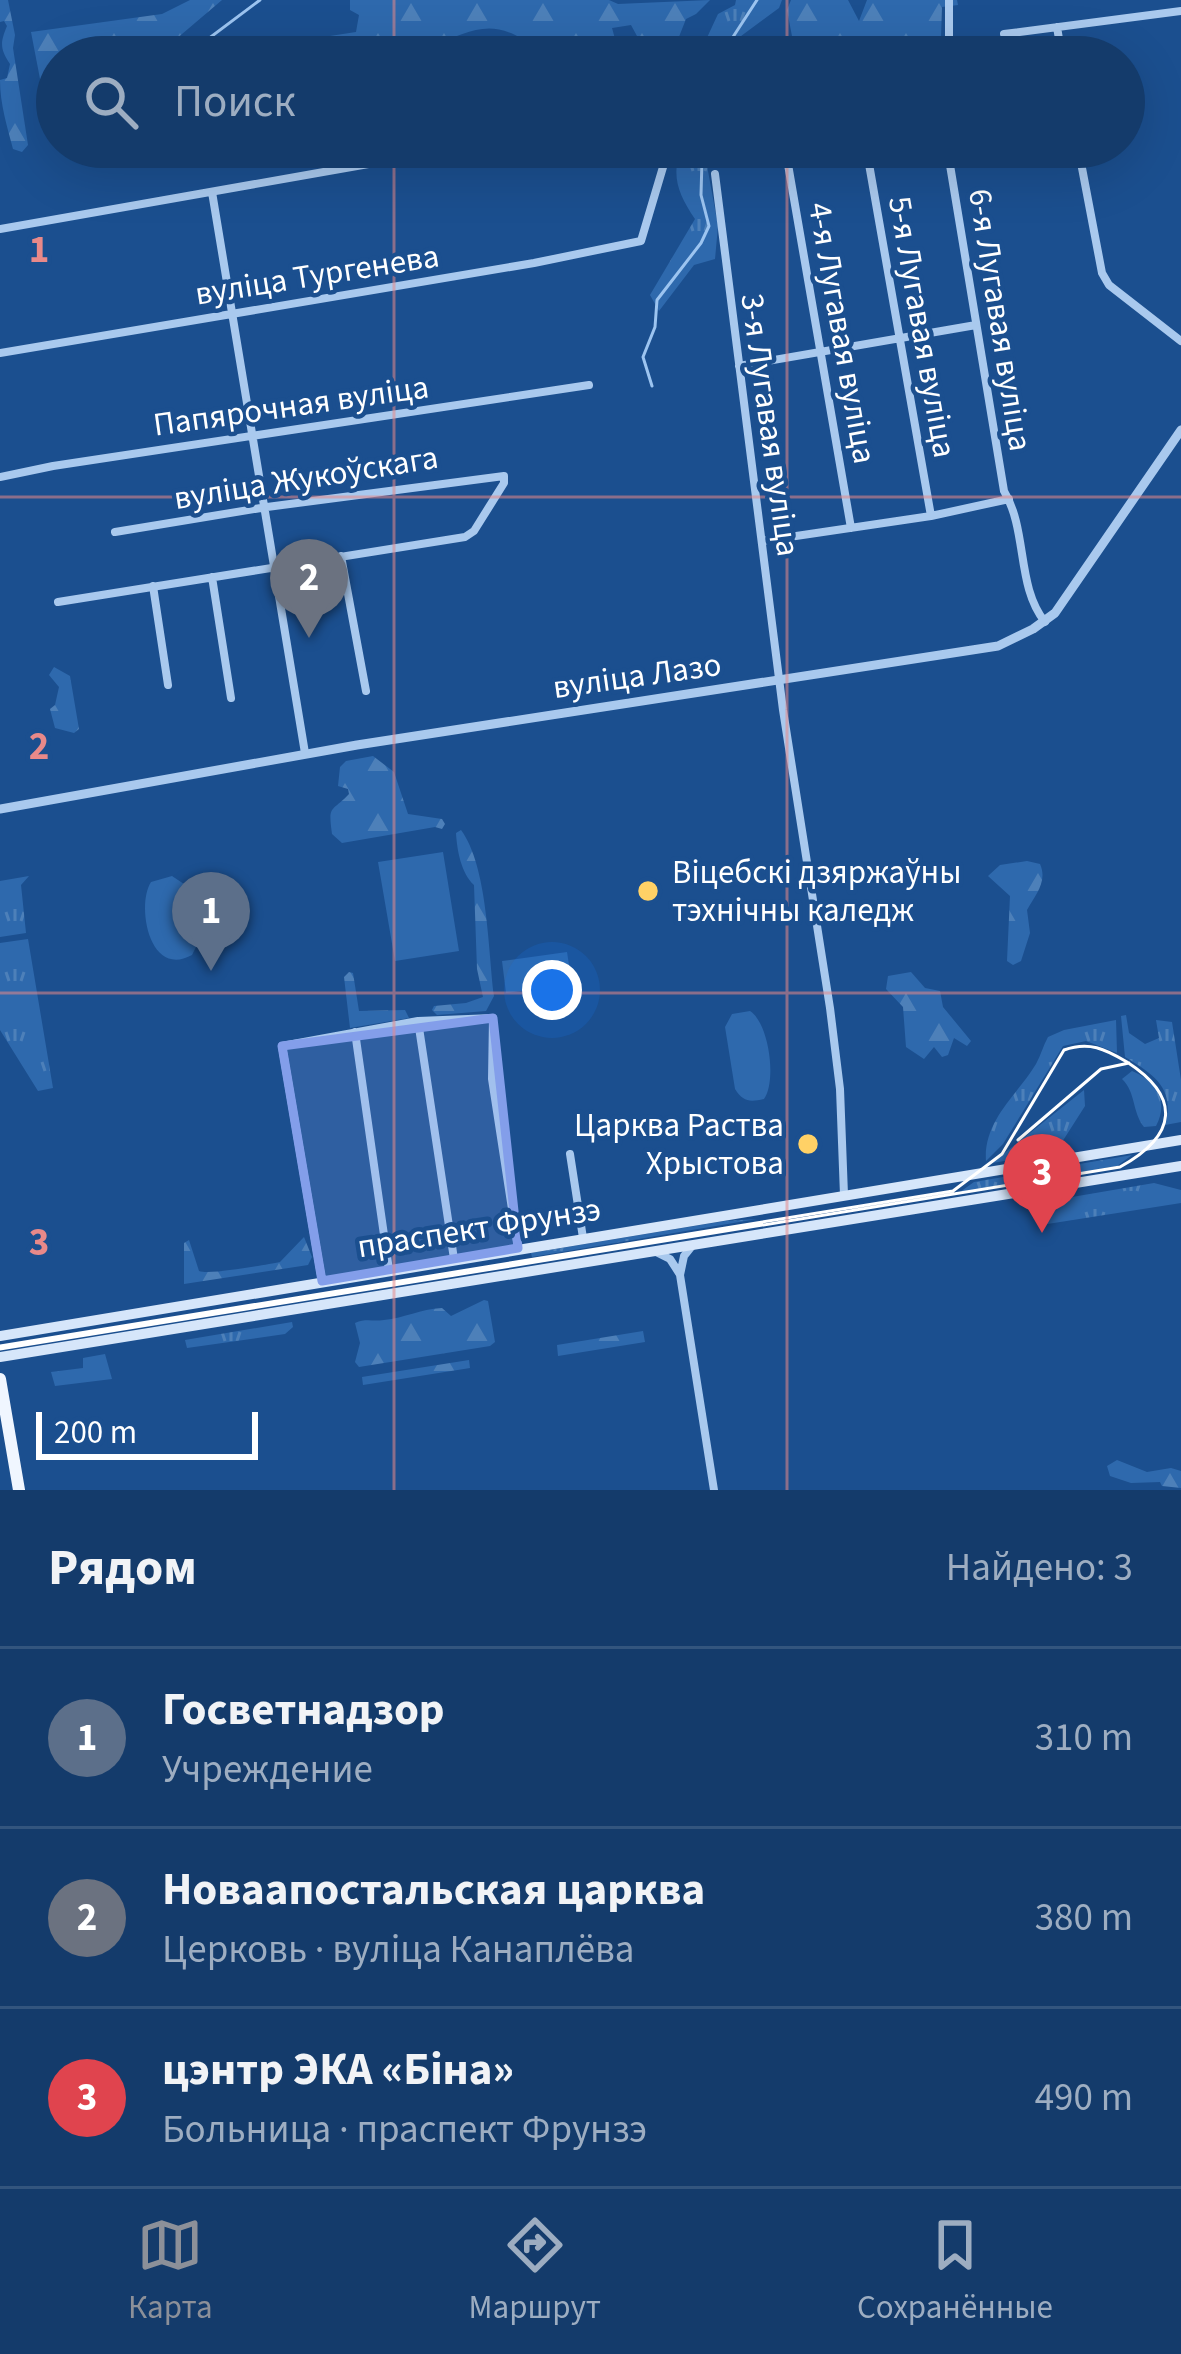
<!DOCTYPE html>
<html lang="ru">
<head>
<meta charset="utf-8">
<style>
	:root { --surface:#143b6b; --page:#214673; --text:#f1f3f6; --muted:#9dadc1; --line:#33557e; --accent:#8c9099 }
	body { margin:0; font-family:"Source Sans 3",sans-serif; background:var(--page); color:var(--text) }
	.scale { position:absolute; left:36px; bottom:30px; width:222px; box-sizing:border-box; padding-left:12px; border:6px solid #fff; border-top:0; font-size:33px; line-height:42px; white-space:nowrap; color:#fff; -webkit-text-stroke:9px #1b4f8f; paint-order:stroke }
	.you { position:absolute; left:552px; top:990px; width:42px; height:42px; margin:-30px; border:9px solid #fff; border-radius:50%; background:#1a73e8; box-shadow:0 0 0 18px #1a73e833 }
	.badge { display:grid; place-items:center; width:78px; height:78px; border-radius:50%; background:var(--accent); color:#fff; font-size:39px; font-weight:700 }
	.pin { position:absolute; translate:-50% -99px; filter:drop-shadow(0 3px 6px #0008) }
	.pin::after { content:''; position:absolute; top:63px; width:42px; height:36px; background:inherit; clip-path:polygon(0 0,100% 0,50% 100%) }
	.list { margin:0; padding:0; list-style:none }
	h2 { display:flex; justify-content:space-between; align-items:center; height:156px; margin:0; padding:0 48px; font-size:51px }
	h2 small { font-size:39px; font-weight:400; color:var(--muted) }
	.list li { display:grid; grid-template-columns:78px 1fr auto; gap:36px; align-items:center; box-sizing:border-box; height:180px; padding:0 48px; border-top:3px solid var(--line) }
	.list b { display:block; font-size:45px; white-space:nowrap }
	.list p { margin:0; font-size:39px; white-space:nowrap; color:var(--muted) }
	.list em { font-size:39px; font-style:normal; color:var(--muted) }
	.icon { flex:none; width:66px; height:66px; fill:none; stroke:currentColor; stroke-width:2; stroke-linecap:round; stroke-linejoin:round }
	.map { position:relative; flex:none; width:1181px; height:1490px; overflow:hidden }
	.search { position:absolute; background:var(--surface); box-shadow:0 12px 48px #0002; left:36px; right:36px; top:36px; height:132px; display:flex; align-items:center; gap:30px; box-sizing:border-box; padding:0 42px; border-radius:66px; color:var(--muted); font-size:45px }
	.sheet { height:696px; background:var(--surface) }
	nav { display:flex; justify-content:space-around; align-items:center; box-sizing:border-box; height:168px; border-top:3px solid var(--line); background:var(--surface); font-size:33px; color:var(--muted) }
	nav a { display:grid; justify-items:center; gap:6px }
	nav .on { color:var(--accent) }
	.map>svg:first-child { display:block }
	.grass { fill:url(#grass-tufts) }
	.forest { fill:url(#forest-firs) }
	.pitch { fill:#2e69ad }
	.lines { fill:none; stroke-linecap:round; stroke-linejoin:round }
	.stream { stroke:#9cc4f0; stroke-width:3 }
	.minor { stroke:#a9c9ee; stroke-width:8 }
	.tertiary { stroke:#a9c9ee; stroke-width:9 }
	.secondary { stroke:#d6e6fa; stroke-width:10 }
	.primary { stroke:#f0f6ff; stroke-width:12 }
	.tram { stroke:#fff; stroke-width:3 }
	.marked { fill:#839eea; fill-opacity:0.2; stroke:#839eea; stroke-width:9; stroke-linejoin:round }
	.grid { fill:none; stroke:#e88989; stroke-width:3; stroke-opacity:0.55 }
	.poi-dot { fill:#ffd166; stroke:#1b4f8f; stroke-width:4.5 }
	.labels { text-anchor:middle; dominant-baseline:central; stroke-width:9; stroke-linejoin:round; paint-order:stroke }
	.street-label { font-size:33px; fill:#fff; stroke:#1b4f8f }
	.poi-label { font-size:33px; fill:#fff; stroke:#1b4f8f; text-anchor:start }
	.grid-label { font-size:39px; text-anchor:middle; font-weight:bold; fill:#e88989; stroke:#1b4f8f; stroke-width:9; stroke-linejoin:round; paint-order:stroke }
</style>
</head>
<body>
<div class="map">
<svg width="1181" height="1490" viewBox="0 0 1181 1490">
	<defs>
		<pattern id="grass-tufts" width="24" height="20" patternUnits="userSpaceOnUse" patternTransform="scale(3)"><rect width="24" height="20" fill="#2e69ad"/><path d="M3 7l-1-3M5 7V3M7 7l1-3M15 17l-1-3M17 17v-4M19 17l1-3" fill="none" stroke="#4d80b9"/></pattern>
		<pattern id="forest-firs" width="22" height="20" patternUnits="userSpaceOnUse" patternTransform="scale(3)"><rect width="22" height="20" fill="#2e69ad"/><path d="M5 1l3.5 6h-7zM16 11l3.5 6h-7z" fill="#4d80b9"/></pattern>
	</defs>
	<rect width="100%" height="100%" fill="#1b4f8f"/>
	<!-- grass -->
	<path class="grass" d="M736,0H782L779,8L737,39L736,57H698L718,14L735,5Z
		M681,147H714L706,160L718,226L715,259L694,265L659,311L650,295L695,219C678,193 671,177 681,147Z
		M29,876L21,885L26,933L0,937V881Z
		M28,939L53,1088L38,1091L0,1030V943Z
		M1126,1015L1129,1033L1145,1044L1159,1038L1156,1020L1172,1022L1181,1080V1122L1165,1125C1176,1088 1153,1074 1125,1057L1121,1016Z
		M1116,1020L1117,1053L1086,1041L1063,1046L1003,1144L986,1161C983,1120 1019,1093 1036,1064C1041,1055 1043,1046 1048,1037L1064,1030Z
		M1132,1071C1157,1081 1169,1102 1156,1126L1144,1127C1132,1112 1136,1092 1122,1079Z
		M1084,1090L1085,1106L1055,1153L992,1163Z
		M1132,1155L1117,1166L960,1192L974,1182Z
		M1154,1183L1181,1190V1203L1041,1225L1037,1203Z
		M757,1219L532,1257L531,1253L725,1221Z
		M292,1322L293,1327L285,1334L187,1348L185,1340Z
		M105,1354L112,1379L55,1386L51,1372L83,1368V1358Z"/>
	<!-- forest -->
	<path class="forest" d="M0,0H8L15,35L13,48L28,145L22,152L13,149C7,126 0,104 0,80L7,78L10,64C0,49 0,43 7,26L4,21L0,22Z
		M190,0H222L155,57H57V81L52,86L41,84L31,32L162,14Z
		M350,0H609L618,4L710,0L696,14L686,19L671,57H636L637,36L631,25L612,28L620,57H441L522,46L523,39C485,17 468,35 432,44C418,48 408,44 395,51L398,57H335L328,50L330,36L356,32L359,15L350,10Z
		M791,0H848L859,21L867,0H957L958,5L942,7L941,37L902,47L901,57H796L787,10Z
		M54,667L70,676L79,729L74,733L55,728L50,709L55,705L59,687L49,675Z
		M373,756L394,772L408,814L442,819L445,824L442,829L435,827L342,843L332,834C328,804 331,813 349,794L348,789L338,786L340,767L346,761Z
		M461,830C488,867 488,950 494,996L486,1011L437,1015L432,1010L434,1006L466,1003L483,997L477,969L474,885C461,873 457,850 456,833Z
		M1027,861L1040,864C1048,882 1035,895 1027,910L1030,933L1021,961L1013,965L1007,961L1010,896L988,876L1000,865Z
		M349,972L353,973L359,1011L405,1010L409,1018L350,1028L344,977Z
		M911,972L925,988L940,991L943,1007L971,1041L967,1046L954,1038L948,1055L942,1057L934,1047L924,1059L906,1047L903,1007L886,989L888,976Z
		M304,1237L312,1257L308,1265L184,1284V1243L189,1240L199,1271C210,1275 264,1265 280,1262Z
		M484,1300L488,1301L495,1342L490,1346L359,1367L355,1362L360,1343L355,1323C367,1318 372,1322 384,1320C405,1318 420,1309 442,1308L451,1316Z
		M643,1331L645,1342L558,1356L557,1345Z
		M469,1360L470,1368L363,1385L362,1377Z
		M1117,1460L1147,1472L1171,1468L1181,1471V1488L1162,1486L1160,1482L1131,1483L1110,1476L1107,1466Z"/>
	<!-- pitch -->
	<path class="pitch" d="M443,852L459,951L395,961L378,862Z
		M172,876L190,888L199,941L192,955C149,979 136,905 151,882Z
		M567,952L572,984L506,993L502,961Z
		M750,1011C769,1023 777,1081 764,1099C750,1102 743,1102 735,1089L725,1027L732,1014Z"/>
	<g class="lines">
		<!-- stream -->
		<path class="stream" d="M190,57L192,51L260,0
			M720,57L757,0
			M652,386L643,357L655,327L657,300L701,243L709,226L701,195L702,160L708,147"/>
		<!-- minor -->
		<path class="minor" d="M949,0V57
			M1057,27L1062,57
			M1004,34L1181,11
			M785,147L851,528
			M866,147L931,516
			M947,147L1004,491C1028,531 1016,586 1045,622
			M1078,147L1102,273L1109,285L1181,341
			M715,174L783,710L830,1008L840,1089L844,1195
			M212,192L305,753
			M0,229L465,147
			M0,353L534,263L641,241L669,147
			M739,366L976,325
			M0,477L53,466L589,385
			M762,541L931,516L1009,499
			M341,556L366,691
			M212,577L231,698
			M153,586L168,685
			M58,602L465,537L474,531L504,483V476L267,507L115,532
			M418,1021L454,1259
			M355,1032L389,1270
			M570,1154L583,1238
			M692,1246L684,1256L680,1275L714,1490
			M656,1252L670,1259L679,1273
			M322,1281L282,1046L418,1021L493,1018L492,1079L518,1248"/>
		<!-- tertiary -->
		<path class="tertiary" d="M0,809L357,745L998,646L1033,629L1055,613L1181,430"/>
		<!-- secondary -->
		<path class="secondary" d="M0,1336L1181,1140
			M0,1357L1181,1166"/>
		<!-- primary -->
		<path class="primary" d="M0,1379L19,1490"/>
		<!-- tram -->
		<path class="tram" d="M1018,1140L1101,1069L1129,1063
			M0,1346L953,1191L1002,1154L1064,1050C1089,1041 1105,1049 1127,1062C1181,1097 1178,1135 1120,1167L0,1349"/>
	</g>
	<!-- marked area -->
	<path class="marked" d="M493,1018L518,1248L322,1281L282,1046Z"/>
	<!-- grid -->
	<path class="grid" d="M394,0V57M787,0V57M394,147V1490M787,147V1490M0,497H1181M0,993H1181"/>
	<!-- markers -->
	<g class="poi-dot">
		<circle cx="648" cy="891" r="12"/>
		<circle cx="808" cy="1144" r="12"/>
	</g>
	<g class="labels">
		<!-- street labels -->
		<g class="street-label">
			<text transform="translate(317 275) rotate(-9)">вуліца Тургенева</text>
			<text transform="translate(1000 320) rotate(81)">6-я Лугавая вуліца</text>
			<text transform="translate(922 327) rotate(80)">5-я Лугавая вуліца</text>
			<text transform="translate(842 333) rotate(80)">4-я Лугавая вуліца</text>
			<text transform="translate(291 406) rotate(-8)">Папярочная вуліца</text>
			<text transform="translate(770 425) rotate(82)">3-я Лугавая вуліца</text>
			<text transform="translate(306 478) rotate(-9)">вуліца Жукоўскага</text>
			<text transform="translate(637 676) rotate(-8)">вуліца Лазо</text>
			<text transform="translate(479 1228) rotate(-9)">праспект Фрунзэ</text>
		</g>
		<!-- poi labels -->
		<g class="poi-label">
			<text x="672" y="872">Віцебскі дзяржаўны<tspan x="672" dy="38">тэхнічны каледж</tspan></text>
			<text x="784" y="1125" text-anchor="end">Царква Раства<tspan x="784" dy="38">Хрыстова</tspan></text>
		</g>
	</g>
	<g class="grid-label">
		<text x="39" y="262">1</text>
		<text x="39" y="759">2</text>
		<text x="39" y="1255">3</text>
	</g>
</svg>
<div class="scale">200 m</div>
<div class="you"></div>
<div class="pin badge" style="left:211px;top:971px;background:#5c6f8a">1</div>
<div class="pin badge" style="left:309px;top:638px;background:#6b7280">2</div>
<div class="pin badge" style="left:1042px;top:1233px;background:#e0444e">3</div>
<div class="search"><svg class="icon" aria-label="search" viewBox="0 0 24 24"><circle cx="10" cy="10" r="6"/><path d="M15 15l6 6"/></svg>Поиск</div>
</div>
<section class="sheet">
<h2>Рядом<small>Найдено: 3</small></h2>
<ul class="list">
<li><span class="badge" style="background:#5c6f8a">1</span><div><b>Госветнадзор</b><p>Учреждение</p></div><em>310 m</em></li>
<li><span class="badge" style="background:#6b7280">2</span><div><b>Новаапостальская царква</b><p>Церковь · вуліца Канаплёва</p></div><em>380 m</em></li>
<li><span class="badge" style="background:#e0444e">3</span><div><b>цэнтр ЭКА «Біна»</b><p>Больница · праспект Фрунзэ</p></div><em>490 m</em></li>
</ul>
</section>
<nav>
<a class="on"><svg class="icon" aria-label="map" viewBox="0 0 24 24"><path d="M3 6l6-2 6 2 6-2v14l-6 2-6-2-6 2zM9 4v14M15 6v14"/></svg>Карта</a>
<a><svg class="icon" aria-label="directions" viewBox="0 0 24 24"><path d="M12 3l9 9-9 9-9-9zM9 14v-3h6M13 9l2 2-2 2"/></svg>Маршрут</a>
<a><svg class="icon" aria-label="saved" viewBox="0 0 24 24"><path d="M7 4h10v16l-5-4-5 4z"/></svg>Сохранённые</a>
</nav>
</body>
</html>
